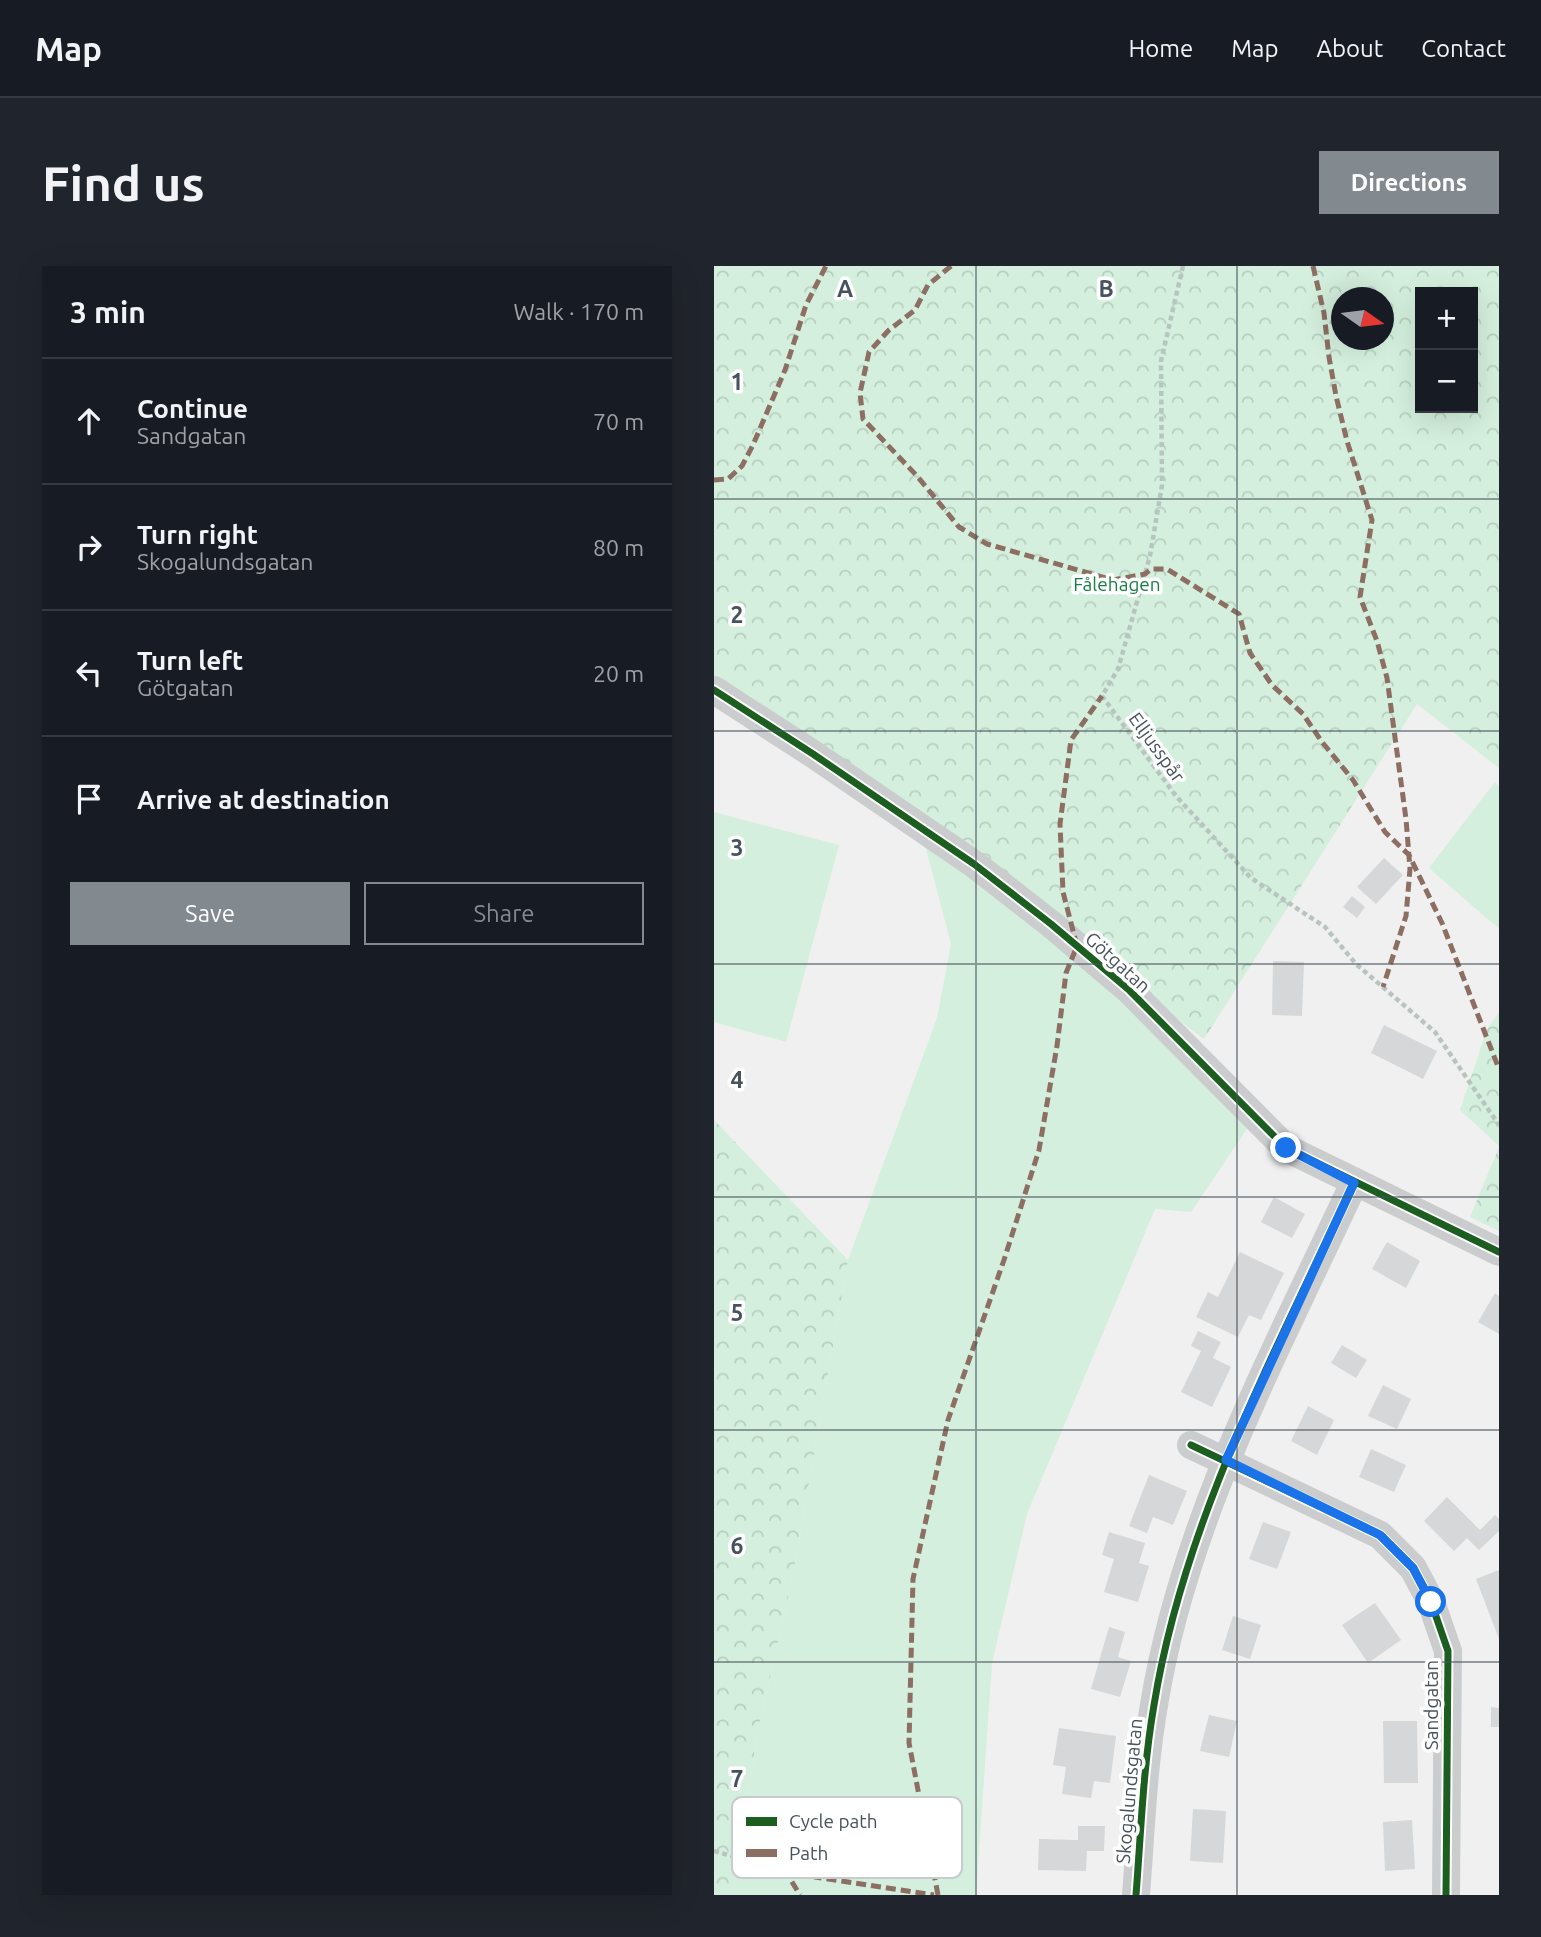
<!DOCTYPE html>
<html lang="en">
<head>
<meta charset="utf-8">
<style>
	:root { --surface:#171b24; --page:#20242c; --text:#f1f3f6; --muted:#9ea1a6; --line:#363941; --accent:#828a90 }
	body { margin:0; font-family:Ubuntu,sans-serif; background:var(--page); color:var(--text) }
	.controls { position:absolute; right:21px; top:21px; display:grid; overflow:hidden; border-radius:0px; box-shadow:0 7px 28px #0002 }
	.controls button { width:63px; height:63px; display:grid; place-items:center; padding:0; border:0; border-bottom:2px solid var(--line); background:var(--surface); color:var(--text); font:35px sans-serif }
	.compass { position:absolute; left:617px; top:21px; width:63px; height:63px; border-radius:50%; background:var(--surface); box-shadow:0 7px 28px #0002; rotate:104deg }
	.stop { position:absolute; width:21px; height:21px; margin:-16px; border:5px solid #1a73e8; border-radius:50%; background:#fff }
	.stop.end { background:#1a73e8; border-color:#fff; box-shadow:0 2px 7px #0008 }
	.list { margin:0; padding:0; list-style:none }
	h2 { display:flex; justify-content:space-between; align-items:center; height:91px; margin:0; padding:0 28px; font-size:30px }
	h2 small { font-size:23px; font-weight:400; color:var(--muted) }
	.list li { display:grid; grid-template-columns:46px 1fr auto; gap:21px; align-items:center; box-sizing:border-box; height:126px; padding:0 28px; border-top:2px solid var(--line) }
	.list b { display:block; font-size:26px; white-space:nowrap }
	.list p { margin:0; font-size:23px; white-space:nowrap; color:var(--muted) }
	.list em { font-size:23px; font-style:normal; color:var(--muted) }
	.actions { display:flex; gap:14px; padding:21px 28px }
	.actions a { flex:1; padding:16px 0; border:2px solid var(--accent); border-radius:0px; text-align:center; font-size:24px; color:var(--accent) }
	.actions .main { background:var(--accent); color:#fff }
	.icon { flex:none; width:38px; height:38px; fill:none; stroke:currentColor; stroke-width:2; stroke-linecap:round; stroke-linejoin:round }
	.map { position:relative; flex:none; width:785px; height:1629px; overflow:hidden; border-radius:0px }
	header { display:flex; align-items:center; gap:42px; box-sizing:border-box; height:98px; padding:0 35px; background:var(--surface); border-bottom:2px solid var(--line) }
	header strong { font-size:33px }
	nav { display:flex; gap:38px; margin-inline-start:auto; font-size:24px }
	.intro { display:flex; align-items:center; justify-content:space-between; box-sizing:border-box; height:168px; padding:0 42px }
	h1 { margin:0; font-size:49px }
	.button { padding:18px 32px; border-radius:0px; background:var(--accent); color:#fff; font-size:24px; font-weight:700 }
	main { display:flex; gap:42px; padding:0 42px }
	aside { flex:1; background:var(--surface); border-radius:0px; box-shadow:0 7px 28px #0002 }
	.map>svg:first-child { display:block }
	.grass { fill:#d4efdd }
	.forest { fill:url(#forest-crowns); fill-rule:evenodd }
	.building { fill:#d6d7d8 }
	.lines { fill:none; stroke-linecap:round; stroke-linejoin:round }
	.path { stroke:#b8c4c0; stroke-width:4.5; stroke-dasharray:5 3.5; stroke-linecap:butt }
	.minor { stroke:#caccce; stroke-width:28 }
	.quiet { stroke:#8d6e63; stroke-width:5; stroke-dasharray:10 5; stroke-linecap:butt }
	.cycleway-casing { stroke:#fff; stroke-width:11 }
	.cycleway { stroke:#1b5e20; stroke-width:7 }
	.route { stroke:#1a73e8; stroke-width:9 }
	.grid { fill:none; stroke:#47535c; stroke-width:2; stroke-opacity:0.55 }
	.labels { text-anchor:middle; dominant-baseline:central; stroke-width:7; stroke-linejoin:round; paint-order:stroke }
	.park-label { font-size:19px; fill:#187d44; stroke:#fff }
	.street-label { font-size:19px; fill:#47535c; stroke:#fff }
	.key { fill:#fff; stroke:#c8cbce; stroke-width:2 }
	.key-label { font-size:19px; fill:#47535c }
	.grid-label { font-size:23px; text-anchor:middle; font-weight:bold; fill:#47535c; stroke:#fff; stroke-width:7; stroke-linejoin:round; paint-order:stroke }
</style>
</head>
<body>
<header>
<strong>Map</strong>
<nav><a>Home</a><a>Map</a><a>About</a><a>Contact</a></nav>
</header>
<div class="intro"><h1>Find us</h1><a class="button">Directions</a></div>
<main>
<aside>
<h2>3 min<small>Walk · 170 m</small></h2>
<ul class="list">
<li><svg class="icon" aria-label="ahead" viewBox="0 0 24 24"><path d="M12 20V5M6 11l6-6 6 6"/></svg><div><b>Continue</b><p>Sandgatan</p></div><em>70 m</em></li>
<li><svg class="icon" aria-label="right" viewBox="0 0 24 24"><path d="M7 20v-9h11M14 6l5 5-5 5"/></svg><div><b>Turn right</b><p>Skogalundsgatan</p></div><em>80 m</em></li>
<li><svg class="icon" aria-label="left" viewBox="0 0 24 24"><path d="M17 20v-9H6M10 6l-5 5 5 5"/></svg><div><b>Turn left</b><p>Götgatan</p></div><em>20 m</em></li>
<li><svg class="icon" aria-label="arrive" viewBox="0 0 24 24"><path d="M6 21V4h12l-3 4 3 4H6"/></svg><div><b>Arrive at destination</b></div></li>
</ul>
<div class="actions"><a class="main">Save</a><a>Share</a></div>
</aside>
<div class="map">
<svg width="785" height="1629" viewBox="0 0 785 1629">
	<defs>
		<pattern id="forest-crowns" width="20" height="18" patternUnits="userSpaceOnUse" patternTransform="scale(1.75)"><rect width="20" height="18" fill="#d4efdd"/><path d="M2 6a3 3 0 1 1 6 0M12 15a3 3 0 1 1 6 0" fill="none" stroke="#b7cfc0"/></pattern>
	</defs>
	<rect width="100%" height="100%" fill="#f0f0f0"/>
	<!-- grass -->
	<path class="grass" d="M781,516L785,520V663L715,602Z
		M0,546L125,579L72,776L0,756Z
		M210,575L332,657L539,854L477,946L441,943L313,1248L278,1397L262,1629H19L43,1469L79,1309L134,994L223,752L237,678Z"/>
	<!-- forest -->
	<path class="forest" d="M0,0H785V502L703,438L490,773L394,702L0,420ZM706,26H759V142H706ZM628,32H670V74H628Z
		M785,747V880L746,844L773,763Z
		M0,854L134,994L79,1309L43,1469L19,1629H0Z
		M785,881V965L756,951Z"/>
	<!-- building -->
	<path class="building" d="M670,592L689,609L662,638L643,621Z
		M638,630L651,641L643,652L629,641Z
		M559,695L590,696L588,750L558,749Z
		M670,759L723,785L709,813L657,787Z
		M560,931L591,948L578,972L547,956Z
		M673,976L706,995L692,1022L658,1003Z
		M526,986L570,1007L547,1054L535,1049L524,1071L482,1051L494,1026L504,1031Z
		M781,1027L785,1030V1068L764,1056Z
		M484,1065L507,1076L499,1092L517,1101L498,1141L467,1126L487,1085L477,1080Z
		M628,1079L653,1094L642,1112L617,1097Z
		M669,1119L697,1133L683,1163L654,1150Z
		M594,1140L620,1154L603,1189L577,1175Z
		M657,1183L692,1199L680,1226L645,1211Z
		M435,1209L473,1225L459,1259L439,1251L433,1267L415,1260Z
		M733,1231L766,1264L781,1249L785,1253V1265L765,1284L753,1272L740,1285L710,1255Z
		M549,1256L577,1266L563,1303L535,1293Z
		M395,1266L431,1277L425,1297L435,1300L424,1336L390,1326L400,1293L388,1289Z
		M785,1304V1373L762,1313Z
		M661,1337L687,1374L654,1397L628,1359Z
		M519,1350L547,1359L536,1393L508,1384Z
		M395,1361L411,1366L404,1391L417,1395L406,1431L377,1423Z
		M777,1441L785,1442V1461H777Z
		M495,1449L523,1455L515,1491L486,1485Z
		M669,1455H703L704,1517H670Z
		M345,1462L402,1470L396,1517L380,1515L377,1532L348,1528L352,1501L339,1499Z
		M479,1543L512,1545L509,1597L476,1595Z
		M698,1554L701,1603L671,1605L669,1556Z
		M364,1560H391L390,1585H373L372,1605L324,1604L325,1573L364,1574Z"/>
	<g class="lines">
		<!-- path -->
		<path class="path" d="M469,0L447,95L448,219L436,290L404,403L388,430L462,530L537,612L611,661L642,698L721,766L785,859
			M0,1585L25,1592"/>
		<!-- minor -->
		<path class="minor" d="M0,424L99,488L260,598L337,658L414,723L572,882L785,986
			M477,1179L666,1269L699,1302L717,1336L734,1385L732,1629
			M422,1629C427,1566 429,1502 440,1439C470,1254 562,1085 640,917"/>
		<!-- quiet -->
		<path class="quiet" d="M237,0L214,19L201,44L175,64L155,86L146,127L149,153L203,210L245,261L273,278L399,314L431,308L437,303H453L525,348L536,387L558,419L589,448L608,476L639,514L671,566L695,589L728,657L785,803
			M599,0L610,47L615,91L622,130L633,175L658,254L646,331L663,375L673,412L692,553L696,603L692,650L669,721
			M0,214L14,213L28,200L39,179L71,104L92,39L112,0
			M25,1592L101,1611L220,1629
			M70,1603L86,1629
			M224,1629L195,1477L199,1313L234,1154L290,994L325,884L343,780L352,707L363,680L349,626L346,558L357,474L388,430"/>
		<!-- cycleway casing -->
		<g class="cycleway-casing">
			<path id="cycleway" d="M0,424L99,488L260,598L337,658L414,723L572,882L785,986
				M477,1179L666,1269L699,1302L717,1336L734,1385L732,1629
				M422,1629C427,1566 429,1502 440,1439C470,1254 562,1085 640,917"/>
		</g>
		<!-- cycleway -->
		<use href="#cycleway" class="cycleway"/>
	</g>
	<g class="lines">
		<!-- route -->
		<path class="route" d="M572,882L640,917L512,1194L666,1269L699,1302L717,1336"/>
	</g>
	<!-- grid -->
	<path class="grid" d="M262,0V1629M523,0V1629M0,233H785M0,465H785M0,698H785M0,931H785M0,1164H785M0,1396H785"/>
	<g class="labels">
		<!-- park labels -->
		<g class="park-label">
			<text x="403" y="318">Fålehagen</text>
		</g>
		<!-- street labels -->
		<g class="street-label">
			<text transform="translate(443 481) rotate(54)">Elljusspår</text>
			<text transform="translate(404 696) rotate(42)">Götgatan</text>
			<text transform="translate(717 1439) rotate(-90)">Sandgatan</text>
			<text transform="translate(415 1525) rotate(-85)">Skogalundsgatan</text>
		</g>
	</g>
	<!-- legend -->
	<rect x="18" y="1531" width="230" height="81" rx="10" class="key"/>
	<rect x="32" y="1551" width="31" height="9" fill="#1b5e20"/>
	<rect x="32" y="1583" width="31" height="8" fill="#8d6e63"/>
	<g class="key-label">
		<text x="75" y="1562">Cycle path</text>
		<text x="75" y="1594">Path</text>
	</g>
	<g class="grid-label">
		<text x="131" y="31">A</text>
		<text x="392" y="31">B</text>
		<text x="23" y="124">1</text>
		<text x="23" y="357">2</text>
		<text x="23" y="590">3</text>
		<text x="23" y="822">4</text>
		<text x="23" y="1055">5</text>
		<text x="23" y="1288">6</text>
		<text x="23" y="1521">7</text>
	</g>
</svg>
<div class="controls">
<button>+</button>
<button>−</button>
</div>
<svg class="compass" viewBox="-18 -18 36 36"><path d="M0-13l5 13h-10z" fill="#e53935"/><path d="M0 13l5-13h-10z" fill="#9ea1a6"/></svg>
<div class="stop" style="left:717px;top:1336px"></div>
<div class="stop end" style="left:572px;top:882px"></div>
</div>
</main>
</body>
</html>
